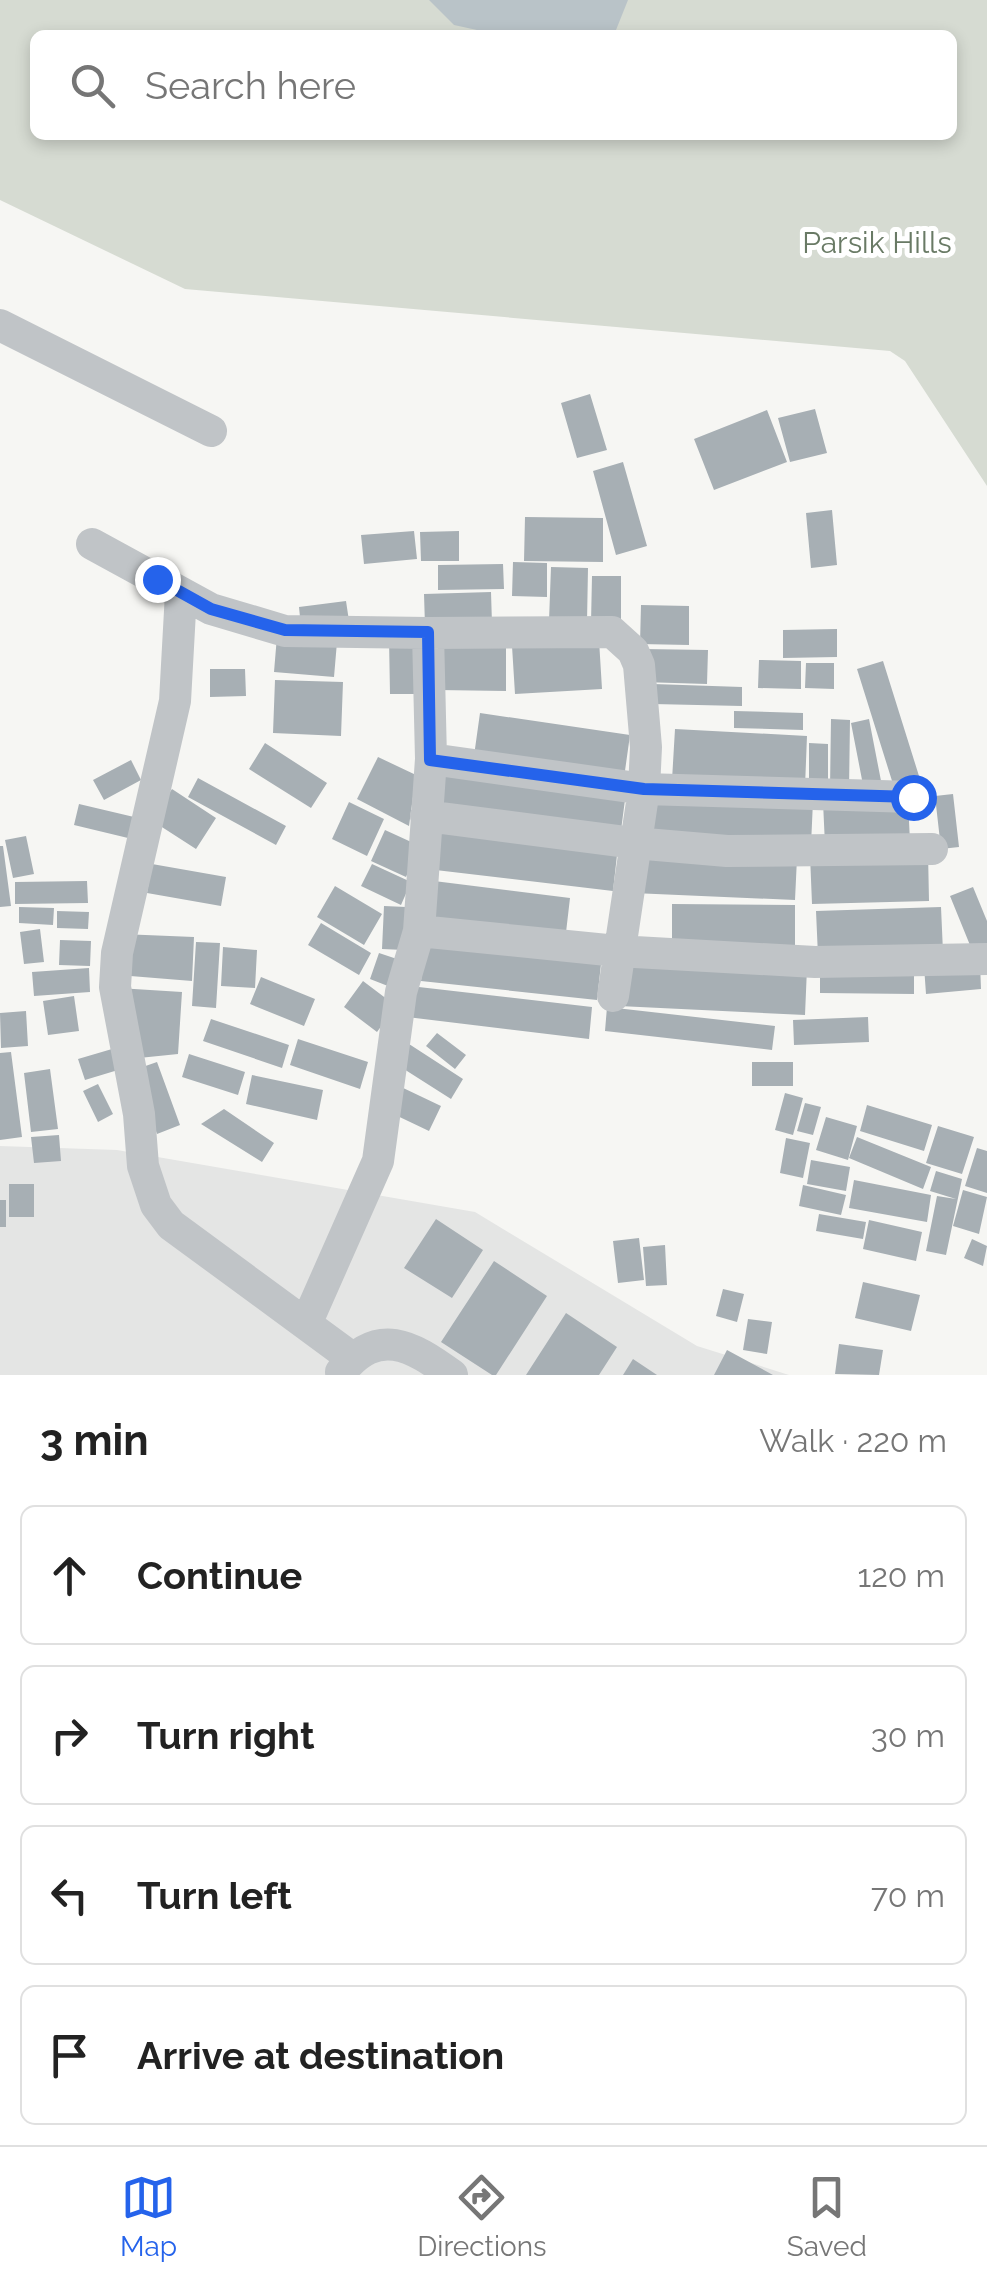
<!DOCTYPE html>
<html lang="en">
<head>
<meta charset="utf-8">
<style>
	:root { --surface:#fff; --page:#f6f6f6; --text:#222; --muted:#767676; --line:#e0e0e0; --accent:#2563eb }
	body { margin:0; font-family:Raleway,sans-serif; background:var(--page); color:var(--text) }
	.stop { position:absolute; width:30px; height:30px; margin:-22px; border:8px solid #2563eb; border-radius:50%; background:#fff }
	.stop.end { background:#2563eb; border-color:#fff; box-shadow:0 2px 10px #0008 }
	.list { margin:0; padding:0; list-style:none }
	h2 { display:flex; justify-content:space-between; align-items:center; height:130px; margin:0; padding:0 40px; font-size:42px }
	h2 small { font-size:32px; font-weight:400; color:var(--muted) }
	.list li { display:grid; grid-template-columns:65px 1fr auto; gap:30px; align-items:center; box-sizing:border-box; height:140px; margin:0 20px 20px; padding:0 20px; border:2px solid var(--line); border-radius:15px }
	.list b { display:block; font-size:38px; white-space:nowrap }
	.list em { font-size:32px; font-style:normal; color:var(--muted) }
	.icon { flex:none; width:55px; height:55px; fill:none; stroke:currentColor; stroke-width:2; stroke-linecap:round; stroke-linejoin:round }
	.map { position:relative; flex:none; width:987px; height:1375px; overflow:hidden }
	.search { position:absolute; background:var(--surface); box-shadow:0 5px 15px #0003; left:30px; right:30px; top:30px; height:110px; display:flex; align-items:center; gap:25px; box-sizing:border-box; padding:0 35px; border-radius:15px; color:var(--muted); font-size:38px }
	.sheet { height:770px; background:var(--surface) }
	nav { display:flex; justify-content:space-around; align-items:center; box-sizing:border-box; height:140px; border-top:2px solid var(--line); background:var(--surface); font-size:28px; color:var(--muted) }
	nav a { display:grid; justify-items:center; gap:5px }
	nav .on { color:var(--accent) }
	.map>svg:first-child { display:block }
	.built { fill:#e4e5e4 }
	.green { fill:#d6dbd2; fill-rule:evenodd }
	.water { fill:#b9c3c8 }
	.building { fill:#a7afb4 }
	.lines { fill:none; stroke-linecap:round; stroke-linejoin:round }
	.minor { stroke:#c0c4c7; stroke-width:32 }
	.route { stroke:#2563eb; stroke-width:12 }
	.labels { text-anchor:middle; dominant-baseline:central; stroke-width:10; stroke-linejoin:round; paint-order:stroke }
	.park-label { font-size:30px; fill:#697a65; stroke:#fff }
</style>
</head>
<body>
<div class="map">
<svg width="987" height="1375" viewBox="0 0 987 1375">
	<rect width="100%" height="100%" fill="#f6f6f3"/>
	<!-- built -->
	<path class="built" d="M0,1146L117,1150L475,1212L697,1346L789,1375H0Z"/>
	<!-- green -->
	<path class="green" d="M0,0H987V486L905,361L890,351L185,289L0,200ZM35,35H952V135H35Z"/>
	<!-- water -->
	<path class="water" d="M429,0H628L614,35H500L454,25Z"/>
	<!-- building -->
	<path class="building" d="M590,394L607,450L577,458L561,403Z
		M815,409L827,453L790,462L778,418Z
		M767,410L787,462L714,490L694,439Z
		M623,462L647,546L616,555L593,471Z
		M832,510L837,565L811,568L806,513Z
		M525,517L603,518V562L524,561Z
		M414,531L417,559L364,564L361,535Z
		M459,531V561H421L420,532Z
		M513,562L547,563V597L512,596Z
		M503,564L504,589L438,590V565Z
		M551,567L588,568L587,622L549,621Z
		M592,576H621V624L591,623Z
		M491,592L492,624L425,626L424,594Z
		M346,601L349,621L301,627L299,607Z
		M641,605L689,606V645L640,644Z
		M837,629V657L783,658V630Z
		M277,636L337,642L334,677L274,672Z
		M424,637L425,694H390L389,638Z
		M599,640L602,689L515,694L512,646Z
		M438,647L506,648V691L438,690Z
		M643,649L708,650L707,684L642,682Z
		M759,660L801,661V689L758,688Z
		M883,661L919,776L893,784L857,669Z
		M806,663H834V689L805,688Z
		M210,669H245L246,696L210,697Z
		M275,680L343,682L341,736L273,733Z
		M653,684L742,687V706L653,704Z
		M734,711L803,713V730L734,728Z
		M480,713L630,735L623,785L473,763Z
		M831,719L850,720L849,790L830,789Z
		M869,719L882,786L864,790L851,723Z
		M675,729L807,736L805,787L672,780Z
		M265,743L327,783L311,808L249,769Z
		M809,743L828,744V789H809Z
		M378,757L416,775L409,826L357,799Z
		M131,760L141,780L104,800L93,780Z
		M438,764L626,792L620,838L432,811Z
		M198,778L286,826L276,845L188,797Z
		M172,789L216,818L196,849L151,820Z
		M650,793L813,801L811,845L649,837Z
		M953,794L959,847L941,849L935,796Z
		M908,800L910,842L825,845L823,802Z
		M349,802L384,819L367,856L332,839Z
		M79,804L134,817L128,838L74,825Z
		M433,823L618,846L613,891L427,869Z
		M385,830L420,846L406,877L371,861Z
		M26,836L34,874L13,878L5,840Z
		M0,846H3L11,906L0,907Z
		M634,851L797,858L795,900L633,893Z
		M928,852L929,901L812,904L810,855Z
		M152,864L226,877L221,906L147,893Z
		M372,864L411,882L401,905L361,886Z
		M426,880L570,898L565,941L421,923Z
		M87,881L88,903L15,904V882Z
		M335,886L382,914L364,945L317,917Z
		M973,887L987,921V950L974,955L950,896Z
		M672,904L795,905V950H672Z
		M384,906L406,907L404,950L382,949Z
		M19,907L54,908L53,925L19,923Z
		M941,907L943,952L818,956L816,911Z
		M57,911L89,912L88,929L57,928Z
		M321,923L371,953L359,975L308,945Z
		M40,929L44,962L24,964L20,932Z
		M121,934L194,937L192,981L118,975Z
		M426,936L602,955L597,1000L421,981Z
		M60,940L91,941L90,966L59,965Z
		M196,942L220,943L216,1008L192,1006Z
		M223,947L257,950L255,988L221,986Z
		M379,953L403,961L393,988L370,979Z
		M621,958L807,968L805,1015L619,1006Z
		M980,963L981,989L926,994L924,966Z
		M820,964L914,965V994L820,993Z
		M89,968L90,992L34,996L32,972Z
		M261,977L315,999L304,1026L250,1004Z
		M363,981L396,1006L377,1032L344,1007Z
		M410,986L592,1007L589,1039L407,1017Z
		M118,988L182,992L178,1054L139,1058Z
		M74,996L79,1031L48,1035L43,1001Z
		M607,1007L775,1026L772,1050L605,1031Z
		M26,1011L28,1046L1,1048L0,1013Z
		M868,1017L869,1042L794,1045L793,1020Z
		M211,1019L289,1045L282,1068L203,1041Z
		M437,1033L466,1055L455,1069L426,1046Z
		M298,1039L368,1062L360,1089L290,1065Z
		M409,1044L463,1079L451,1099L396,1064Z
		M112,1049L118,1070L85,1080L78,1059Z
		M11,1052L22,1137L0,1140V1053Z
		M189,1054L245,1072L238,1095L182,1077Z
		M157,1062L180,1125L157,1134L134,1070Z
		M752,1062H793V1086H752Z
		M50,1069L58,1129L31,1132L24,1073Z
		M252,1075L323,1090L317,1120L246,1104Z
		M98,1084L113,1114L98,1122L83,1091Z
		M399,1086L441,1106L429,1131L387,1111Z
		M785,1093L803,1098L793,1135L775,1130Z
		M805,1103L821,1107L813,1135L797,1131Z
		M867,1105L932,1125L924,1151L860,1131Z
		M224,1109L274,1143L262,1162L201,1124Z
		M826,1117L857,1126L848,1160L816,1150Z
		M938,1126L974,1137L962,1174L926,1163Z
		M59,1135L61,1161L34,1163L31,1137Z
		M857,1137L931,1167L923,1189L849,1158Z
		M786,1138L810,1143L803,1178L780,1173Z
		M977,1148L987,1151V1193L965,1186Z
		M811,1160L850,1167L846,1191L807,1184Z
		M936,1171L962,1179L946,1255L926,1251L937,1196L956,1199L930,1191Z
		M854,1180L931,1195L927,1222L849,1208Z
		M9,1184H34V1217H9Z
		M803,1185L846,1195L841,1215L799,1206Z
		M963,1190L987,1197L979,1234L953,1226Z
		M0,1200H6V1227H0Z
		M819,1214L866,1222L863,1239L816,1231Z
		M436,1219L483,1250L452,1298L404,1268Z
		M869,1220L922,1232L916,1261L863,1249Z
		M639,1238L644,1280L618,1283L613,1241Z
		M972,1239L987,1246L983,1266L964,1258Z
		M665,1245L667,1285L646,1286L643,1247Z
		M494,1261L547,1296L496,1375H492L441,1342Z
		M863,1282L920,1295L911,1331L855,1318Z
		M723,1289L744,1294L737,1322L716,1316Z
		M566,1313L617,1347L599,1375H526Z
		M748,1319L772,1322L767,1354L743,1350Z
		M839,1344L883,1350L879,1375L835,1374Z
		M727,1350L773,1375H714Z
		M633,1359L657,1375H623Z"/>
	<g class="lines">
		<!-- minor -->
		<path class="minor" d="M0,325L211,431
			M92,544L211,609L285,631L428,633
			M181,593L175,701L117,953L115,987L139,1114L143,1166L156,1205L171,1225L352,1358
			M431,759L644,789L913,797
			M426,816L634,843L727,851L932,849
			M419,931L617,951L815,962L987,959
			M306,1324L378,1161L401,992L419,931L431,759L428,633L612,632L633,651L639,665L646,747L644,789L613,996
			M341,1372C378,1326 411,1345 452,1375"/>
	</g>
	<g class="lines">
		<!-- route -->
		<path class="route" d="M157,579L211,609L285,630L428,632L430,760L644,789L913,797"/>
	</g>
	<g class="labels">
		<!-- park labels -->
		<g class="park-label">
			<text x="877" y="242">Parsik Hills</text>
		</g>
	</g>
</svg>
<div class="stop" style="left:913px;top:797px"></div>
<div class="stop end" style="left:157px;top:579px"></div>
<div class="search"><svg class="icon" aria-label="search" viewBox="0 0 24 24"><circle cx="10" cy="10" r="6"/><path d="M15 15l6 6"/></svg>Search here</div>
</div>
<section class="sheet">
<h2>3 min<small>Walk · 220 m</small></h2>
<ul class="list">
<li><svg class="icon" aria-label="ahead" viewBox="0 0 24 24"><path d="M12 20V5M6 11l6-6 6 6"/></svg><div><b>Continue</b></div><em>120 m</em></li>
<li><svg class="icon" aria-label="right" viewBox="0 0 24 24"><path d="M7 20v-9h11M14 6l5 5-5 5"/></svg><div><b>Turn right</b></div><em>30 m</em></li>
<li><svg class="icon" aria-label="left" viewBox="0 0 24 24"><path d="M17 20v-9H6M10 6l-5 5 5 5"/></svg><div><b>Turn left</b></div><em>70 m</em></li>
<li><svg class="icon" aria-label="arrive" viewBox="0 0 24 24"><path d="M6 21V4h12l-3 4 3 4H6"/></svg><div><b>Arrive at destination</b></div></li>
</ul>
</section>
<nav>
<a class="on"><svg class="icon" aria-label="map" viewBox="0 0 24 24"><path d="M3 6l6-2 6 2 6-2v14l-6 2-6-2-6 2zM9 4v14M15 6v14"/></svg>Map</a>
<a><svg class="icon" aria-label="directions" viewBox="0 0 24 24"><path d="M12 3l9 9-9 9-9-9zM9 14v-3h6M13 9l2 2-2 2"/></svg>Directions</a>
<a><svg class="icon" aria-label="saved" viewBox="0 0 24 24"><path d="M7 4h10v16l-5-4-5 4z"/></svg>Saved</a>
</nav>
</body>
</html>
